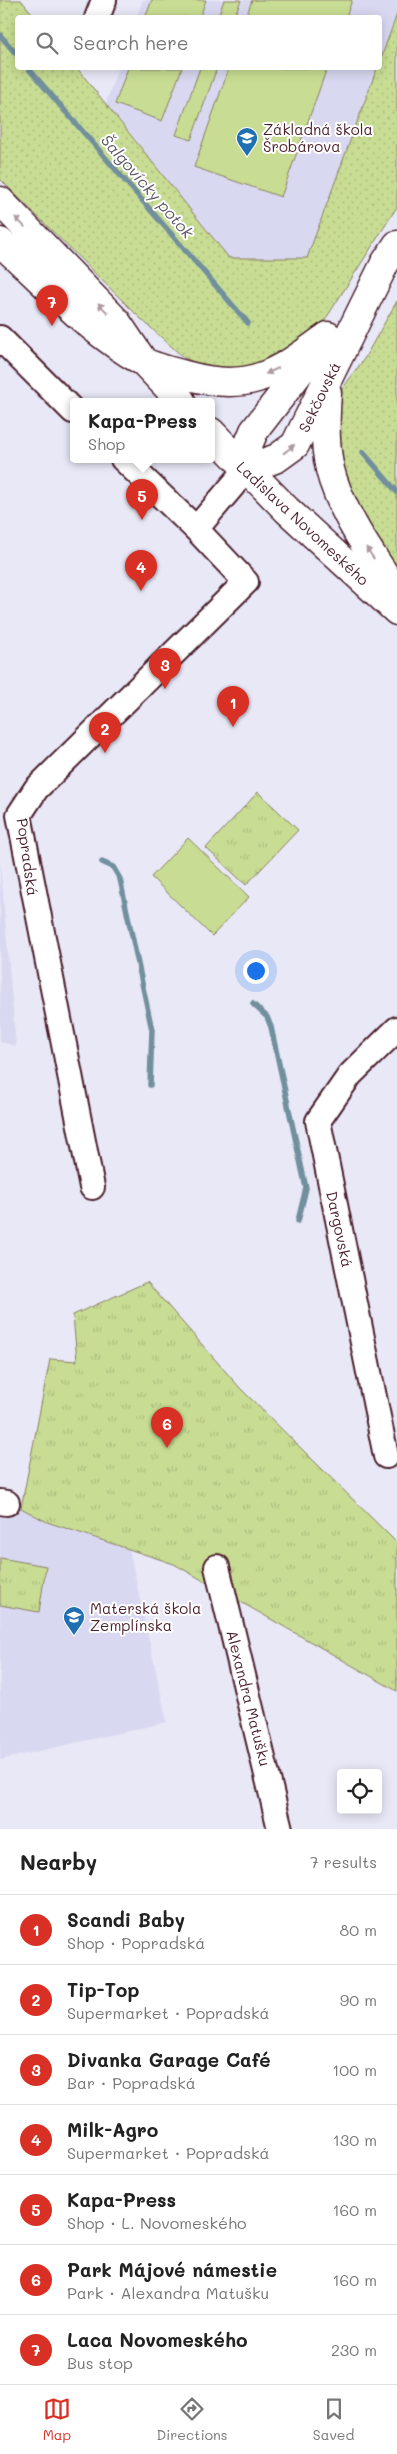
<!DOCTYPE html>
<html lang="en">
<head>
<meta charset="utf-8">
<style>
	:root { --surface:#fff; --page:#f2f2f2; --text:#222; --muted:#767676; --line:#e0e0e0; --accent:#d93025 }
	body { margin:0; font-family:Mali,sans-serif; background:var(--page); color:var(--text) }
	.controls { position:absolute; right:15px; bottom:15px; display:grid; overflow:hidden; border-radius:5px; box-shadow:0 2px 12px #0003 }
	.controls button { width:45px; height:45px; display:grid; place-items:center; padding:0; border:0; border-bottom:1px solid var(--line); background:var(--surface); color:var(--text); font:25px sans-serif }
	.you { position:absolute; left:255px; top:970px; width:18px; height:18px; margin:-12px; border:4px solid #fff; border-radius:50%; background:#1a73e8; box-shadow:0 0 0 8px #1a73e833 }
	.badge { display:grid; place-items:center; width:32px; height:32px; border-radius:50%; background:var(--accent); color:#fff; font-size:16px; font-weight:700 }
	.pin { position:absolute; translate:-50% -41px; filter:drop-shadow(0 1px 2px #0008) }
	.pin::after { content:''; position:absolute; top:26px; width:18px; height:15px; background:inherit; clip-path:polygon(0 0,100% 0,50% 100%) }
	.popup { position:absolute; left:70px; top:398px; width:145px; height:65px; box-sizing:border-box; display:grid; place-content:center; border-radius:5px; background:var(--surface); filter:drop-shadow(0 1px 4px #0005); font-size:16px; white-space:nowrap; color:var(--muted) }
	.popup b { font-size:19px; color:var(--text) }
	.popup::after { content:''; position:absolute; left:50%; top:100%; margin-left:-10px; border:10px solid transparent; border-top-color:var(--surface) }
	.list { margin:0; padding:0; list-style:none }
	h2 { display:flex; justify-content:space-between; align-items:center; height:65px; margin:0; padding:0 20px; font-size:21px }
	h2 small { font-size:16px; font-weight:400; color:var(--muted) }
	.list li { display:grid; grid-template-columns:32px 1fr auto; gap:15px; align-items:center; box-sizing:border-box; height:70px; padding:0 20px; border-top:1px solid var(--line) }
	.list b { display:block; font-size:19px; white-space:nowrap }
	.list p { margin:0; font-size:16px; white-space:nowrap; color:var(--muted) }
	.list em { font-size:16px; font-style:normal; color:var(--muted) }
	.icon { flex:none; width:28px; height:28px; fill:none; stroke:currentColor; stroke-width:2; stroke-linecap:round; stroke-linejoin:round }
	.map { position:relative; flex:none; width:397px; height:1829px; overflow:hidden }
	.search { position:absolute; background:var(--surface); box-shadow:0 2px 12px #0003; left:15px; right:15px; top:15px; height:55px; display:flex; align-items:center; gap:12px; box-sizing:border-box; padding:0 18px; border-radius:5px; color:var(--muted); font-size:19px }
	.sheet { height:555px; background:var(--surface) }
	nav { display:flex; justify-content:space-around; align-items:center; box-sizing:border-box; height:70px; border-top:1px solid var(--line); background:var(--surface); font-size:14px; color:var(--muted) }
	nav a { display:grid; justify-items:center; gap:2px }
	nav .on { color:var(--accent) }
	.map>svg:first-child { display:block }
	.built { fill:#d8d8f1 }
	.grass { fill:url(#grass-dots); stroke:#897e5f }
	.park { fill:url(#park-tufts); stroke:#897e5f }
	.pitch { fill:#c8dd93; stroke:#897e5f }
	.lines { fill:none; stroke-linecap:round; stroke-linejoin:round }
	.stream { stroke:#718f9d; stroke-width:5.5 }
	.minor-casing { stroke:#4a1f2b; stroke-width:28 }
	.tertiary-casing { stroke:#4a1f2b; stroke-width:31 }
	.minor { stroke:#fff; stroke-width:24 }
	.tertiary { stroke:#fff; stroke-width:28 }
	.oneway { fill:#ae9aa0 }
	.labels { text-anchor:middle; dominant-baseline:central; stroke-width:4; stroke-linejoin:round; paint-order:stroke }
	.poi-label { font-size:15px; fill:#4a1f2b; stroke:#fff; text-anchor:start }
	.street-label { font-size:15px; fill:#4a1f2b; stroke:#fff }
	.water-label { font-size:16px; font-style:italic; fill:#5e5764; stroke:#fff }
</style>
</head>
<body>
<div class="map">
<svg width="397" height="1829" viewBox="0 0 397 1829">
	<defs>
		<pattern id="grass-dots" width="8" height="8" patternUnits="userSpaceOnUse" patternTransform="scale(1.25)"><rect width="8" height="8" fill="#c8dd93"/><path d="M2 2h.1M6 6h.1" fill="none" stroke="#adbd7f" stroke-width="1.8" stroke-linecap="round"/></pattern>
		<pattern id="park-tufts" width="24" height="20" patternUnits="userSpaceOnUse" patternTransform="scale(1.25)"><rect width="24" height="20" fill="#c8dd93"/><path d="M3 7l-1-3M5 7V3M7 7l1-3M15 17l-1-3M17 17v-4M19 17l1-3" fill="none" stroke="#adbd7f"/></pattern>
	</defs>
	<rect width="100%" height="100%" fill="#e8e8f7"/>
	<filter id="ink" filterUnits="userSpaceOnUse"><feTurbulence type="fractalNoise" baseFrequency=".02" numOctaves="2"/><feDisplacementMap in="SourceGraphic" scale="10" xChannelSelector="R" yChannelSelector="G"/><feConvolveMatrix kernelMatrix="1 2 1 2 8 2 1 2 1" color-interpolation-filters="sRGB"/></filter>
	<g filter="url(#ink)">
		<!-- built -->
		<path class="built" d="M143,0H397V14L380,61V18H136Z
			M118,68H377L307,258H228L106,103Z
			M0,862L16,1046L0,1042Z
			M0,1504L21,1508L47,1522L129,1549L167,1722L0,1760Z"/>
		<!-- grass -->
		<path class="grass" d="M0,0H21L35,17L18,18V68H77L229,258H307L377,68H380V61L397,14V207L318,331L259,369L212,371L183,357L139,317L0,179Z
			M397,301V582L345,496L327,410L364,359Z"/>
		<!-- park -->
		<path class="park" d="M258,792L298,830L246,885L206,848Z
			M147,1282L240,1388L397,1543V1691L174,1564L47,1522L21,1508L50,1359L77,1361L73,1315Z
			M0,1558L46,1566L39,1612L0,1605Z"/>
		<!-- pitch -->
		<path class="pitch" d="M152,0H206L200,17H150L146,16Z
			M224,0H241L234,17H218Z
			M252,0H352L346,17H246Z
			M128,68H182L162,121L115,104Z
			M200,68H217L191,140L176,135Z
			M229,68H327L281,197L194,167Z
			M188,838L249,897L212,936L151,877Z"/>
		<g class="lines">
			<!-- stream -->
			<path class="stream" d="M0,35L18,56
				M28,68L248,323
				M363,452L397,492
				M102,862L113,867L120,879L152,1030L150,1085
				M253,1004L267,1017L271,1027L306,1188L298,1221"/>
			<!-- minor casing -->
			<g class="minor-casing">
				<path id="minor" d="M97,18L104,0
					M0,338L73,411
					M196,529L246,470
					M92,1187L19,815L36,789L246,582L196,529L123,459
					M386,1456L318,1121L350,1075L397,1029
					M0,1502L7,1503
					M217,1567L280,1829"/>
			</g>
			<!-- tertiary casing -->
			<g class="tertiary-casing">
				<path id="tertiary" d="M0,201L116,321L143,361L181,401
					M0,242C44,281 90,333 142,361C156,368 174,372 189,376C211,382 234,385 257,378C283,370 306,352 328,336
					M327,393C325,421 324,453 333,480C347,522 373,557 397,593
					M211,432L287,510L397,611
					M246,470L277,458L295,445L385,263L397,245
					M246,470L247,448L254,431L313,355"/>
			</g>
			<!-- minor -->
			<use href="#minor" class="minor"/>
			<!-- tertiary -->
			<use href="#tertiary" class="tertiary"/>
		</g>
		<!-- one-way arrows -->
		<defs><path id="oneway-solid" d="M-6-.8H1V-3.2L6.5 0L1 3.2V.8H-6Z" transform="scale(1.25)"/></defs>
		<g class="oneway">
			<use href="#oneway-solid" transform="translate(20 222) rotate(-134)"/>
			<use href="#oneway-solid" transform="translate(103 308) rotate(-134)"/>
			<use href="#oneway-solid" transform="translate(272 371) rotate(155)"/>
			<use href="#oneway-solid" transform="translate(289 449) rotate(-38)"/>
			<use href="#oneway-solid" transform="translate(370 553) rotate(-124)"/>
		</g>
	</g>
	<!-- icons -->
	<defs>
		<g id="school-pin" transform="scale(1.125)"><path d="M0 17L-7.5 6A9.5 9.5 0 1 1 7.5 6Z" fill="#1f6fb2" stroke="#fff"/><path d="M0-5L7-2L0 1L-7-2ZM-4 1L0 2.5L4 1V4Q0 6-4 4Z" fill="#fff"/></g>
	</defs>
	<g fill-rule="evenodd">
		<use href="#school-pin" x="247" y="138"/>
		<use href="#school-pin" x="74" y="1617"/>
	</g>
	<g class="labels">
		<!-- poi labels -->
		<g class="poi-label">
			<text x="263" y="129">Základná škola<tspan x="263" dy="17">Šrobárova</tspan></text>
			<text x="90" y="1608">Materská škola<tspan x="90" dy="17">Zemplínska</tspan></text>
		</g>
		<!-- street labels -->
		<g class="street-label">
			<text transform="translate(319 397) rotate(-64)">Sekčovská</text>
			<text transform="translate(303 523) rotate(43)">Ladislava Novomeského</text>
			<text transform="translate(28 857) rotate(82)">Popradská</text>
			<text transform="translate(340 1229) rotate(78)">Dargovská</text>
			<text transform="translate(249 1698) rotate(76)">Alexandra Matušku</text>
		</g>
		<!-- water labels -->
		<g class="water-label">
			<text transform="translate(148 186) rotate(49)">Šalgovícky potok</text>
		</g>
	</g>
</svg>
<div class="controls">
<button><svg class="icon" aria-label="locate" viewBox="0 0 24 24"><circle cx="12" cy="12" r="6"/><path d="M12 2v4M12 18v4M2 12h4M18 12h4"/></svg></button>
</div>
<div class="you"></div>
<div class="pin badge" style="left:233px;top:727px">1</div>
<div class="pin badge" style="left:105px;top:753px">2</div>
<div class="pin badge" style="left:165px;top:689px">3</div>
<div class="pin badge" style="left:141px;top:591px">4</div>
<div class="pin badge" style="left:142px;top:520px">5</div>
<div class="popup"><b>Kapa-Press</b>Shop</div>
<div class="pin badge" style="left:167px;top:1448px">6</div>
<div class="pin badge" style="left:52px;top:326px">7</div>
<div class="search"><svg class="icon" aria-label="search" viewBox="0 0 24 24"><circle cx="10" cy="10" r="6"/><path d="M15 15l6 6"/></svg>Search here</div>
</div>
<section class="sheet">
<h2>Nearby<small>7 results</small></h2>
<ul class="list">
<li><span class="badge">1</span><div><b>Scandi Baby</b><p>Shop · Popradská</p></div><em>80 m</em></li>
<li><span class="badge">2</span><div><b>Tip-Top</b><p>Supermarket · Popradská</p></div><em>90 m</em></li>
<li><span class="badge">3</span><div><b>Divanka Garage Café</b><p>Bar · Popradská</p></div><em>100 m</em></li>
<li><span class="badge">4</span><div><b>Milk-Agro</b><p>Supermarket · Popradská</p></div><em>130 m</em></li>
<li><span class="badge">5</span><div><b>Kapa-Press</b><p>Shop · L. Novomeského</p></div><em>160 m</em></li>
<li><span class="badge">6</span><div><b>Park Májové námestie</b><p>Park · Alexandra Matušku</p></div><em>160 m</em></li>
<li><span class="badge">7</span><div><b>Laca Novomeského</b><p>Bus stop</p></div><em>230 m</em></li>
</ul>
</section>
<nav>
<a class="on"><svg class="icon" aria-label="map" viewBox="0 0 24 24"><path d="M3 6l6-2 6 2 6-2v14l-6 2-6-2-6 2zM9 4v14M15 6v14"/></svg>Map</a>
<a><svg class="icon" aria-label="directions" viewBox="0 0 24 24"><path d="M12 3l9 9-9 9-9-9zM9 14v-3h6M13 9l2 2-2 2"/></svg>Directions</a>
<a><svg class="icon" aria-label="saved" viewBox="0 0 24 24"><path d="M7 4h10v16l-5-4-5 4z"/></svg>Saved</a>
</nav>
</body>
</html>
